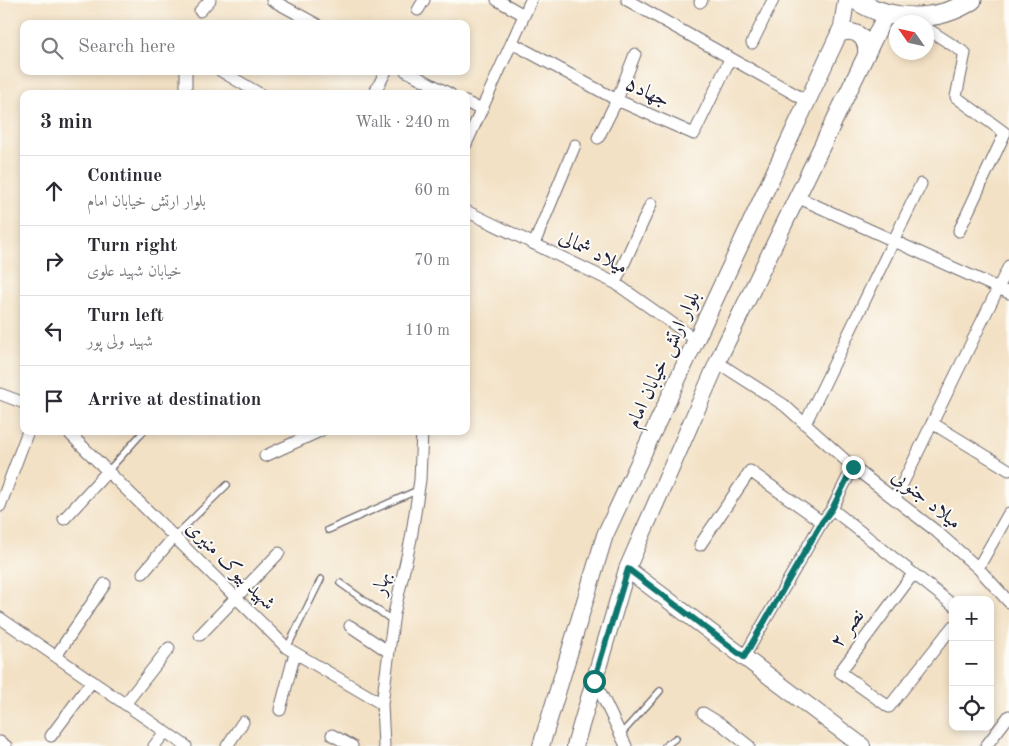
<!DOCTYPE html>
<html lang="en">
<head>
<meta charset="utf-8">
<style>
	:root { --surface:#fff; --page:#f7f7f7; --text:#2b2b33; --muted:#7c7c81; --line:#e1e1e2 }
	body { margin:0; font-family:"Old Standard TT",Amiri,serif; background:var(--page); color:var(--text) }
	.controls { position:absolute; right:15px; bottom:15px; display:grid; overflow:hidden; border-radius:10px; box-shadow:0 2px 8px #0003 }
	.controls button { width:45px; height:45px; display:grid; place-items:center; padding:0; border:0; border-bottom:1px solid var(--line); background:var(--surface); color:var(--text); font:25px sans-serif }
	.compass { position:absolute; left:889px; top:15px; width:45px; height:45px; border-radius:50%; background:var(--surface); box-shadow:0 2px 8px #0003; rotate:304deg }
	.stop { position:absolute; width:15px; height:15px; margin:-11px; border:4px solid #0f766e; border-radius:50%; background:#fff }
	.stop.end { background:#0f766e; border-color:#fff; box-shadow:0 1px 5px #0008 }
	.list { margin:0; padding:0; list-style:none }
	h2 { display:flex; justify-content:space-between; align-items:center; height:65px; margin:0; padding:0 20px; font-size:21px }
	h2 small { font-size:16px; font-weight:400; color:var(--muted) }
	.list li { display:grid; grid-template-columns:32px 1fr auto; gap:15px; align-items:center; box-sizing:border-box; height:70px; padding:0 20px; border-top:1px solid var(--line) }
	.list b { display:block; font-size:19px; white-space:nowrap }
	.list p { margin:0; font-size:16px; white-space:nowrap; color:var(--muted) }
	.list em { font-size:16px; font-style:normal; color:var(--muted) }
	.icon { flex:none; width:28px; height:28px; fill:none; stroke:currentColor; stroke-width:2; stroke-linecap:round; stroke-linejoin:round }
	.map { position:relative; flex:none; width:1009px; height:746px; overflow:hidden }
	.search { position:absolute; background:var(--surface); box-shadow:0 2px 8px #0003; left:20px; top:20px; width:450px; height:55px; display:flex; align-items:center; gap:12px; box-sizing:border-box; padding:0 18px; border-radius:10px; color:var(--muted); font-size:19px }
	.panel { position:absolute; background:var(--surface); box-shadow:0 2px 8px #0003; left:20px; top:90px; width:450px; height:345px; border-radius:10px }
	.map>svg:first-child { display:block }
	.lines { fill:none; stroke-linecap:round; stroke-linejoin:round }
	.service-casing { stroke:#6b656b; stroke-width:8 }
	.minor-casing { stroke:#6b656b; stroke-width:13 }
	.secondary-casing { stroke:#6b656b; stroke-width:18 }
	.trunk-casing { stroke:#6b656b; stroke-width:21 }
	.service { stroke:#fff; stroke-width:5.5 }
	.minor { stroke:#fff; stroke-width:11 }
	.secondary { stroke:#fff; stroke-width:16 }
	.trunk { stroke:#fff; stroke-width:19 }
	.route { stroke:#0f766e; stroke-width:6 }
	.labels { text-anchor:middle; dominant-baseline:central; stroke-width:4; stroke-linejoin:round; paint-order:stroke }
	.street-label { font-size:20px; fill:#22223b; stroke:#fdfcf7 }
</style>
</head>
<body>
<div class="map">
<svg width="1009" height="746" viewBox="0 0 1009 746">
	<rect width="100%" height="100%" fill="#fdfcf7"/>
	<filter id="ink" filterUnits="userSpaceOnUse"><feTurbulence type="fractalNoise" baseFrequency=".02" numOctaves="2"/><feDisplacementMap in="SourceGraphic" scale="10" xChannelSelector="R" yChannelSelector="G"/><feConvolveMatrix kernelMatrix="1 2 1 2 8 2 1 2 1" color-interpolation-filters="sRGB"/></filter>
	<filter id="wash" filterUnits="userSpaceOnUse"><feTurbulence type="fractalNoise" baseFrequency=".0096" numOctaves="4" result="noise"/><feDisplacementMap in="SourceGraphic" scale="20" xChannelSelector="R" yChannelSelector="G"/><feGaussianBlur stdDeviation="1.12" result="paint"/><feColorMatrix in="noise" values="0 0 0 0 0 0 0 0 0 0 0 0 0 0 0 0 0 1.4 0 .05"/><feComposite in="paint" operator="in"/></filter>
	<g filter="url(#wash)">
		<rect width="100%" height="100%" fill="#f3e1c5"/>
	</g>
	<g filter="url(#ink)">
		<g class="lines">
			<!-- service casing -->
			<g class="service-casing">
				<path id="service" d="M108,471L144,431
					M328,530L418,490
					M174,537L227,485
					M340,583L393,621
					M287,648L321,579
					M621,734L660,691
					M665,746L676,738"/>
			</g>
			<!-- minor casing -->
			<g class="minor-casing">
				<path id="minor" d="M272,0L316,24
					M497,0L524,15
					M627,0L807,101
					M700,2L702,0
					M418,10L424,0
					M200,11L210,0
					M926,28L965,53L956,97L1005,133L959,231
					M512,43L617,100L694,134L730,59
					M752,43L773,0
					M186,71V94
					M221,71L260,94
					M406,71L450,94
					M374,94L386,71
					M466,102L481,110
					M598,138L617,100L635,54
					M466,144L531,0
					M797,197L1009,293
					M466,211L615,283L696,340
					M534,244L575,145
					M615,283L651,204
					M717,362L784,405L853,467L936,531L978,568L1009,602
					M0,394L24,403
					M932,423L1009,470
					M805,424L921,184
					M73,431L71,435L287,648L382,704
					M265,456L320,431
					M895,499L1009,266
					M0,506L28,431
					M832,509L953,605
					M64,519L108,471
					M700,545L750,471L822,522
					M978,568L1009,513
					M143,573L174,537
					M913,574L840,672L889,707L953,626
					M0,618L186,746
					M350,626L389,652
					M200,635L279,553
					M56,656L105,584
					M744,657L822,522L832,509L853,467
					M595,681L626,746
					M125,704L169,648
					M280,710L295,653
					M703,713L721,724L749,746
					M332,735L352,746
					M51,736L92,681
					M0,742L6,746
					M154,746L165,732
					M227,746L243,722
					M384,746L382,704L394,614L411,539L420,480L422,431
					M986,746L1009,716"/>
			</g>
			<!-- secondary casing -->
			<g class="secondary-casing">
				<path id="secondary" d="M838,35C853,26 868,37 866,54
					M627,569L862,746
					M541,746L605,535L842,27L846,0
					M575,746L627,569L722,352L886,14"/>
			</g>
			<!-- trunk casing -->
			<g class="trunk-casing">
				<path id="trunk" d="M856,0C890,22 938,23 972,0"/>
			</g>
			<!-- service -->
			<use href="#service" class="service"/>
			<!-- minor -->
			<use href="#minor" class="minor"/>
			<!-- secondary -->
			<use href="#secondary" class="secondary"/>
			<!-- trunk -->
			<use href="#trunk" class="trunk"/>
		</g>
	</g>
	<g class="lines" filter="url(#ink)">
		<!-- route -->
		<path class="route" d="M594,681L628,569L744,657L822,522L832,509L853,467"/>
	</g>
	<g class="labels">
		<!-- street labels -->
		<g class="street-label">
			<text transform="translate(647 93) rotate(25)">جهاد۵</text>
			<text transform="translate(593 253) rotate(27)">میلاد شمالی</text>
			<text transform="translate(664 360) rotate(-65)">بلوار ارتش خیابان امام</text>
			<text transform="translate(926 500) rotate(39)">میلاد جنوبی</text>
			<text transform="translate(230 566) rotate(45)">شهید بیوک منیری</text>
			<text transform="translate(382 584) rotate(-78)">بهار</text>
			<text transform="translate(848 629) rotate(-53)">نصر ۲</text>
		</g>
	</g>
</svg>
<div class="controls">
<button>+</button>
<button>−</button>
<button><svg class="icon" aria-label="locate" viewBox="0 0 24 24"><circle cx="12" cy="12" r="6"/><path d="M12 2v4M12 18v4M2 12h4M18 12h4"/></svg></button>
</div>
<svg class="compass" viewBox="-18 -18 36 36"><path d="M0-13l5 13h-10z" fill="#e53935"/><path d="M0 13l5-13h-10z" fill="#7c7c81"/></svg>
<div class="stop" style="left:594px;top:681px"></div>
<div class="stop end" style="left:853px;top:467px"></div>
<div class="search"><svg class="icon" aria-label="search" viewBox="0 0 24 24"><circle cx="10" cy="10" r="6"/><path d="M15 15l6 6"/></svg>Search here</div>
<section class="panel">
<h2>3 min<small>Walk · 240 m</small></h2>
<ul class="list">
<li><svg class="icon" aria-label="ahead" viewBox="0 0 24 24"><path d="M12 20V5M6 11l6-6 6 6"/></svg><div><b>Continue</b><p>بلوار ارتش خیابان امام</p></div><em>60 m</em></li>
<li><svg class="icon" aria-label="right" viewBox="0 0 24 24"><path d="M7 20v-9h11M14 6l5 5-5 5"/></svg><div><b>Turn right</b><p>خیابان شهید علوی</p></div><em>70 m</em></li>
<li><svg class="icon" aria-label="left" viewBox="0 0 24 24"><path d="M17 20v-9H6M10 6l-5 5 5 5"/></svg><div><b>Turn left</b><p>شهید ولی پور</p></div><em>110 m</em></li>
<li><svg class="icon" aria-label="arrive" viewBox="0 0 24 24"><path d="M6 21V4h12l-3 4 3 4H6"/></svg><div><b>Arrive at destination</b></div></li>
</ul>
</section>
</div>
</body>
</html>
